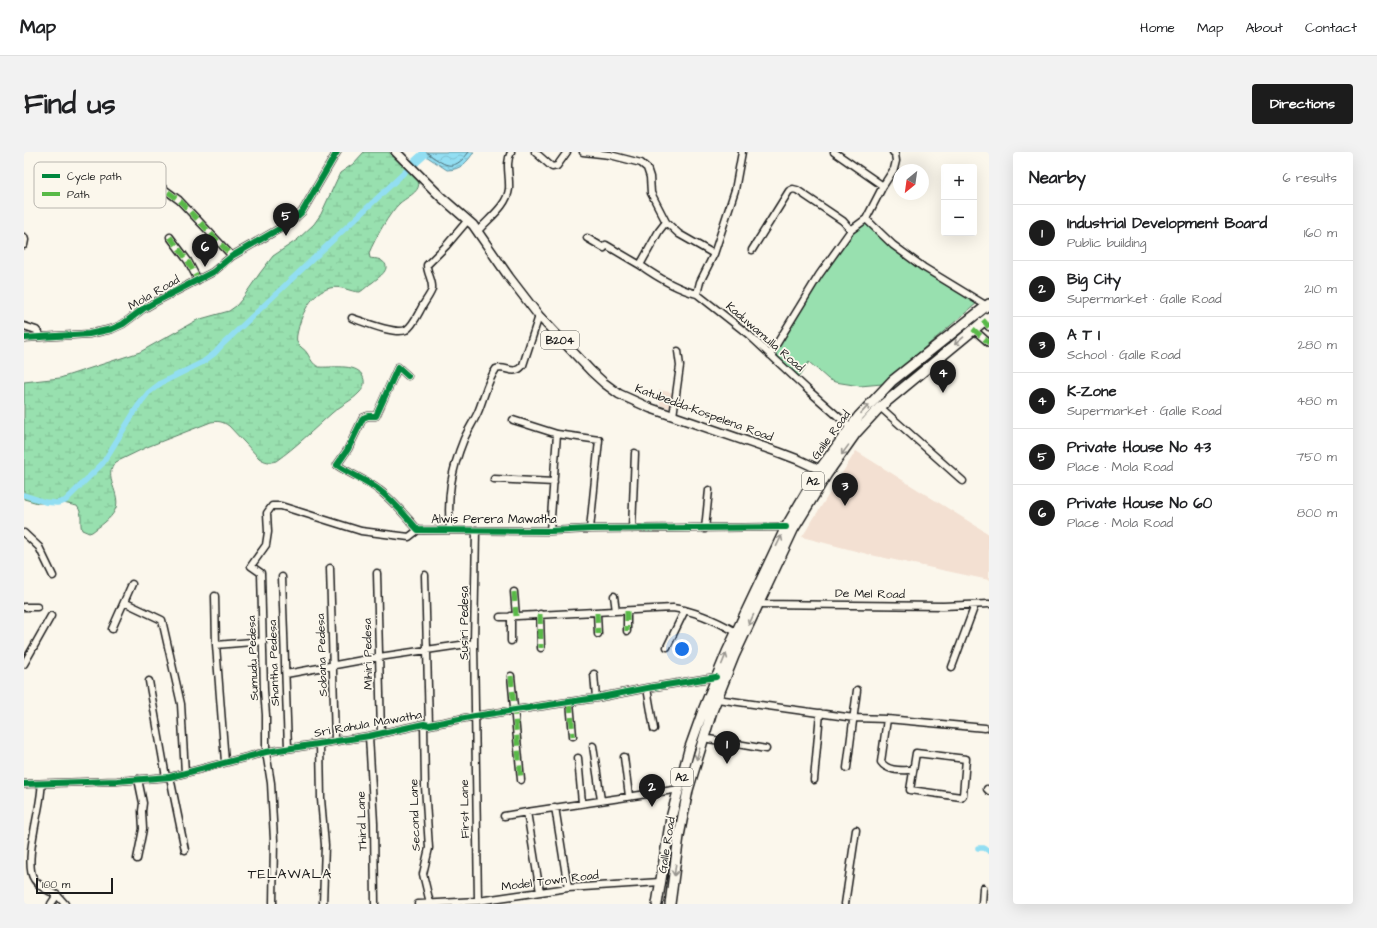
<!DOCTYPE html>
<html lang="en">
<head>
<meta charset="utf-8">
<style>
	:root { --surface:#fff; --page:#f2f2f2; --text:#202124; --muted:#757577; --line:#e0e0e0; --accent:#1c1c1c }
	body { margin:0; font-family:"Architects Daughter",sans-serif; background:var(--page); color:var(--text) }
	.controls { position:absolute; right:12px; top:12px; display:grid; overflow:hidden; border-radius:4px; box-shadow:0 4px 16px #0002 }
	.controls button { width:36px; height:36px; display:grid; place-items:center; padding:0; border:0; border-bottom:1px solid var(--line); background:var(--surface); color:var(--text); font:20px sans-serif }
	.compass { position:absolute; left:869px; top:12px; width:36px; height:36px; border-radius:50%; background:var(--surface); box-shadow:0 4px 16px #0002; rotate:209deg }
	.scale { position:absolute; left:12px; bottom:10px; width:77px; box-sizing:border-box; padding-left:4px; border:2px solid #1c1c1c; border-top:0; font-size:11px; line-height:14px; white-space:nowrap; color:#1c1c1c; -webkit-text-stroke:3px #fbf7ec; paint-order:stroke }
	.you { position:absolute; left:658px; top:497px; width:14px; height:14px; margin:-10px; border:3px solid #fff; border-radius:50%; background:#1a73e8; box-shadow:0 0 0 6px #1a73e833 }
	.badge { display:grid; place-items:center; width:26px; height:26px; border-radius:50%; background:var(--accent); color:#fff; font-size:13px; font-weight:700 }
	.pin { position:absolute; translate:-50% -33px; filter:drop-shadow(0 1px 2px #0008) }
	.pin::after { content:''; position:absolute; top:21px; width:14px; height:12px; background:inherit; clip-path:polygon(0 0,100% 0,50% 100%) }
	.list { margin:0; padding:0; list-style:none }
	h2 { display:flex; justify-content:space-between; align-items:center; height:52px; margin:0; padding:0 16px; font-size:17px }
	h2 small { font-size:13px; font-weight:400; color:var(--muted) }
	.list li { display:grid; grid-template-columns:26px 1fr auto; gap:12px; align-items:center; box-sizing:border-box; height:56px; padding:0 16px; border-top:1px solid var(--line) }
	.list b { display:block; font-size:15px; white-space:nowrap }
	.list p { margin:0; font-size:13px; white-space:nowrap; color:var(--muted) }
	.list em { font-size:13px; font-style:normal; color:var(--muted) }
	.map { position:relative; flex:none; width:965px; height:752px; overflow:hidden; border-radius:4px }
	header { display:flex; align-items:center; gap:24px; box-sizing:border-box; height:56px; padding:0 20px; background:var(--surface); border-bottom:1px solid var(--line) }
	header strong { font-size:19px }
	nav { display:flex; gap:22px; margin-inline-start:auto; font-size:14px }
	.intro { display:flex; align-items:center; justify-content:space-between; box-sizing:border-box; height:96px; padding:0 24px }
	h1 { margin:0; font-size:28px }
	.button { padding:10px 18px; border-radius:4px; background:var(--accent); color:#fff; font-size:14px; font-weight:700 }
	main { display:flex; gap:24px; padding:0 24px }
	aside { flex:1; background:var(--surface); border-radius:4px; box-shadow:0 4px 16px #0002 }
	.map>svg:first-child { display:block }
	.built { fill:#f3e0d2 }
	.green { fill:#98e0af; stroke:#5a7e66 }
	.wetland { fill:url(#wetland-marsh); stroke:#5a7e66 }
	.water { fill:url(#water-waves); stroke:#63909c }
	.lines { fill:none; stroke-linecap:round; stroke-linejoin:round }
	.shore { stroke:#4b6a72; stroke-width:1 }
	.canal { stroke:#92def2; stroke-width:5.5 }
	.river { stroke:#92def2; stroke-width:9 }
	.minor-casing { stroke:#1c1c1c; stroke-width:9 }
	.major-casing { stroke:#1c1c1c; stroke-width:11 }
	.highway-casing { stroke:#1c1c1c; stroke-width:12 }
	.minor { stroke:#fbf7ec; stroke-width:6 }
	.major { stroke:#fbf7ec; stroke-width:8 }
	.highway { stroke:#fbf7ec; stroke-width:9 }
	.quiet { stroke:#58b947; stroke-width:5; stroke-dasharray:10 5; stroke-linecap:butt }
	.cycleway-casing { stroke:#fbf7ec; stroke-width:8 }
	.cycleway { stroke:#00873e; stroke-width:6 }
	.oneway { stroke:#97948e }
	.labels { text-anchor:middle; dominant-baseline:central; stroke-width:3.5; stroke-linejoin:round; paint-order:stroke }
	.shield { fill:#fbf7ec; stroke:#5f5e5a; stroke-width:1 }
	.shield-label { font-size:11px; font-weight:bold; fill:#1c1c1c }
	.street-label { font-size:12px; fill:#1c1c1c; stroke:#fbf7ec }
	.quarter-label { font-size:14px; letter-spacing:1px; fill:#1c1c1c; stroke:#fbf7ec }
	.key { fill:#fbf7ec; stroke:#b8b5ae; stroke-width:1 }
	.key-label { font-size:11px; fill:#1c1c1c }
</style>
</head>
<body>
<header>
<strong>Map</strong>
<nav><a>Home</a><a>Map</a><a>About</a><a>Contact</a></nav>
</header>
<div class="intro"><h1>Find us</h1><a class="button">Directions</a></div>
<main>
<div class="map">
<svg width="965" height="752" viewBox="0 0 965 752">
	<defs>
		<pattern id="wetland-marsh" width="20" height="14" patternUnits="userSpaceOnUse"><rect width="20" height="14" fill="#98e0af"/><path d="M1 5h8M5 5V1M11 12h8M15 12V8" fill="none" stroke="#82c096"/></pattern>
		<pattern id="water-waves" width="16" height="10" patternUnits="userSpaceOnUse"><rect width="16" height="10" fill="#92def2"/><path d="M0 5q4-4 8 0t8 0" fill="none" stroke="#7dbecf"/></pattern>
	</defs>
	<rect width="100%" height="100%" fill="#fbf7ec"/>
	<filter id="ink" filterUnits="userSpaceOnUse"><feTurbulence type="fractalNoise" baseFrequency=".025" numOctaves="2"/><feDisplacementMap in="SourceGraphic" scale="8" xChannelSelector="R" yChannelSelector="G"/><feConvolveMatrix kernelMatrix="1 2 1 2 8 2 1 2 1" color-interpolation-filters="sRGB"/></filter>
	<g filter="url(#ink)">
		<!-- built -->
		<path class="built" d="M635,238L651,241L646,256L636,253Z
			M832,299L965,382V428L847,403L778,385Z"/>
		<!-- green -->
		<path class="green" d="M842,69L867,94L896,116L953,151L858,232L836,234L811,230L804,227L785,210L775,225L750,203L794,129L826,82Z"/>
		<!-- wetland -->
		<path class="wetland" d="M340,0H365L394,29C398,39 383,45 376,51C365,61 351,87 345,101L346,106C350,107 354,106 358,109C369,116 355,125 349,130C344,133 341,137 336,140C326,140 317,133 306,136C288,141 278,160 274,178C273,182 272,186 273,190C275,195 281,197 283,201C287,207 288,212 295,215C306,216 332,211 338,223C342,229 340,236 336,240C328,249 317,253 308,261C290,277 272,295 252,309C245,311 241,310 235,306L205,274C198,269 194,269 187,270L123,295L92,310C77,325 99,342 91,358C87,367 76,374 68,380L65,381L58,378C55,370 60,363 53,354L39,351H14L0,347V230L36,226L116,200L173,168L205,159L212,154L218,147L236,121L249,104L273,88L290,72L297,62L316,21L329,12Z"/>
		<!-- water -->
		<path class="water" d="M396,0H450C443,10 437,18 423,18Z"/>
		<g class="lines">
			<!-- shore -->
			<path class="shore" d="M402,0C421,13 428,22 445,0"/>
			<!-- canal -->
			<path class="canal" d="M0,343L21,350L33,351L41,349L79,311L114,254L124,241L137,231L179,210L191,201L198,193L383,18
				M954,696H960L965,699"/>
			<!-- river -->
			<path class="river" d="M389,12L399,3"/>
			<!-- minor casing -->
			<g class="minor-casing">
				<path id="minor" d="M511,0L528,15L533,14L543,0
					M559,0L586,3L617,11L623,16L626,25L627,41L642,70L655,82L690,102
					M810,0L859,34
					M30,38L74,25L106,24L129,29L155,48L208,104
					M842,67L869,93L899,115L963,154
					M642,70L635,79L616,113C633,125 653,137 673,142L725,183L784,238L826,275
					M454,79C465,66 483,54 485,37C486,24 481,12 487,0
					M0,85L1,88L0,93
					M146,85L164,109L174,128
					M563,86L580,96L582,93L616,113
					M728,98L765,39L769,37L773,38L819,69L827,78
					M673,142L676,130L690,102L711,38L718,0
					M328,166C340,170 371,183 382,178C389,174 394,162 398,155C400,151 408,140 408,137C409,128 403,122 403,113L422,94L444,68
					M959,168L965,175
					M0,174L12,178L17,184
					M949,177L965,191
					M0,186L65,182L88,177L99,172L119,157L131,150L189,120L208,104L267,70L278,60L313,0
					M746,203L795,123L827,78L842,67L859,34L870,17L872,9L871,2L869,0
					M384,224L374,215L352,264H344L339,266L324,297L313,313C326,322 342,328 355,338C370,349 382,365 394,378L526,379L566,377L762,375
					M856,255L939,329
					M649,264L656,214L654,199
					M489,268L533,282L575,288L566,377
					M470,327L530,330
					M608,377L611,301
					M681,377L685,338
					M426,378C423,344 427,319 440,287C444,278 450,269 454,260C460,246 463,229 472,217C482,213 490,225 499,213L515,164
					M452,378L450,491L454,749
					M526,379L533,282
					M0,381L15,395L29,424
					M306,416L311,589
					M353,421L357,582
					M401,423L405,573
					M258,425L264,596
					M490,440L492,464
					M191,444L192,493L201,610
					M590,444L592,459
					M100,450L138,468L157,552L161,621
					M733,451L735,452L919,454L965,452
					M0,455H13
					M603,459V479
					M573,461L574,482
					M516,462L517,496
					M476,465L649,456C671,459 693,469 712,480
					M88,477L108,432
					M487,489V464
					M192,493L239,489
					M643,495L661,458
					M0,512L27,464
					M928,515L951,453
					M262,522L355,505L450,491
					M570,522L572,546
					M487,524L497,628
					M125,529L142,625
					M623,536L630,577
					M693,547L830,566L863,567L961,576
					M546,550L549,584
					M863,567L857,610C864,620 878,618 889,618
					M400,572L401,634L405,696L399,722L406,751
					M345,584L350,671L351,752
					M679,586L742,597
					M296,592L297,647L301,693L299,752
					M569,594L577,648
					M892,601L942,607L939,643L937,645L886,638Z
					M600,605L605,644
					M554,606L558,651
					M823,616L833,538
					M146,625L161,698
					M790,628L796,561
					M0,632L93,629L146,625L242,600L345,584L400,572L405,573L451,564L572,546L623,536L692,525
					M18,632C17,637 17,642 16,647C14,664 0,713 10,727C15,735 25,739 33,743L27,752
					M963,637L965,639
					M531,655L544,736
					M480,664L503,660
					M113,707L119,677L118,659L119,651L114,627
					M516,740L503,660L656,637
					M33,743L41,752
					M249,752L250,688L247,631L242,600V563L240,538L237,421L227,414L242,393L244,380L243,361L248,354H257L337,379L385,385L394,378
					M394,752L454,749L544,736L636,730
					M821,752L832,678
					M958,752L959,736"/>
			</g>
			<!-- major casing -->
			<g class="major-casing">
				<path id="major" d="M372,0L417,45L449,73L485,125L515,164L567,219L580,231L595,242L626,256L754,300L775,308L801,320"/>
			</g>
			<!-- highway casing -->
			<g class="highway-casing">
				<path id="highway" d="M633,752L647,666L665,598L680,556L703,500L762,375L796,317L835,264L868,229L965,152
					M646,752L655,684L664,638L688,559L710,504L769,378L803,322L832,281L856,255L965,165"/>
			</g>
			<!-- minor -->
			<use href="#minor" class="minor"/>
			<!-- major -->
			<use href="#major" class="major"/>
			<!-- highway -->
			<use href="#highway" class="highway"/>
			<!-- quiet -->
			<path class="quiet" d="M30,38L74,25L106,24L129,29L155,48L208,104
				M146,85L164,109L174,128
				M959,168L965,175
				M949,177L965,191
				M490,440L492,464
				M603,459V479
				M573,461L574,482
				M516,462L517,496
				M487,524L497,628
				M546,550L549,584"/>
			<!-- cycleway casing -->
			<g class="cycleway-casing">
				<path id="cycleway" d="M0,186L65,182L88,177L99,172L119,157L131,150L189,120L208,104L267,70L278,60L313,0
					M384,224L374,215L352,264H344L339,266L324,297L313,313C326,322 342,328 355,338C370,349 382,365 394,378L526,379L566,377L762,375
					M0,632L93,629L146,625L242,600L345,584L400,572L405,573L451,564L572,546L623,536L692,525"/>
			</g>
			<!-- cycleway -->
			<use href="#cycleway" class="cycleway"/>
		</g>
		<!-- one-way arrows -->
		<defs><path id="oneway-shaft" d="M-6 0H5M1.5-3L5.5 0L1.5 3" fill="none" stroke-width="1.6" stroke-linecap="round" stroke-linejoin="round"/></defs>
		<g class="oneway">
			<use href="#oneway-shaft" transform="translate(935 189) rotate(140)"/>
			<use href="#oneway-shaft" transform="translate(841 257) rotate(-47)"/>
			<use href="#oneway-shaft" transform="translate(821 298) rotate(126)"/>
			<use href="#oneway-shaft" transform="translate(755 389) rotate(-64)"/>
			<use href="#oneway-shaft" transform="translate(727 468) rotate(115)"/>
			<use href="#oneway-shaft" transform="translate(700 507) rotate(-68)"/>
			<use href="#oneway-shaft" transform="translate(674 602) rotate(106)"/>
			<use href="#oneway-shaft" transform="translate(651 718) rotate(97)"/>
		</g>
	</g>
	<g class="labels">
		<!-- shield labels -->
		<g class="shield">
			<rect x="517" y="179" width="38" height="18" rx="3"/>
			<rect x="778" y="320" width="22" height="18" rx="3"/>
			<rect x="647" y="616" width="22" height="18" rx="3"/>
		</g>
		<g class="shield-label">
			<text x="536" y="188">B204</text>
			<text x="789" y="329">A2</text>
			<text x="658" y="625">A2</text>
		</g>
		<!-- street labels -->
		<g class="street-label">
			<text transform="translate(130 141) rotate(-30)">Mola Road</text>
			<text transform="translate(741 185) rotate(41)">Kaduwamulla Road</text>
			<text transform="translate(680 261) rotate(20)">Katubedda-Kospelena Road</text>
			<text transform="translate(807 283) rotate(-54)">Galle Road</text>
			<text x="470" y="367">Alwis Perera Mawatha</text>
			<text transform="translate(846 442) rotate(1)">De Mel Road</text>
			<text transform="translate(440 471) rotate(-90)">Susiri Pedesa</text>
			<text transform="translate(344 502) rotate(-91)">Mihiri Pedesa</text>
			<text transform="translate(298 503) rotate(-92)">Sobana Pedesa</text>
			<text transform="translate(229 506) rotate(-92)">Sumudu Pedesa</text>
			<text transform="translate(250 511) rotate(-92)">Shantha Pedesa</text>
			<text transform="translate(344 572) rotate(-10)">Sri Rahula Mawatha</text>
			<text transform="translate(441 657) rotate(-91)">First Lane</text>
			<text transform="translate(391 663) rotate(-92)">Second Lane</text>
			<text transform="translate(338 669) rotate(-92)">Third Lane</text>
			<text transform="translate(643 693) rotate(-81)">Galle Road</text>
			<text transform="translate(526 729) rotate(-7)">Model Town Road</text>
		</g>
		<!-- quarter labels -->
		<g class="quarter-label">
			<text x="266" y="722">TELAWALA</text>
		</g>
	</g>
	<!-- legend -->
	<rect x="10" y="10" width="132" height="46" rx="6" class="key"/>
	<rect x="18" y="22" width="18" height="4" fill="#00873e"/>
	<rect x="18" y="40" width="18" height="4" fill="#58b947"/>
	<g class="key-label">
		<text x="43" y="28">Cycle path</text>
		<text x="43" y="46">Path</text>
	</g>
</svg>
<div class="controls">
<button>+</button>
<button>−</button>
</div>
<svg class="compass" viewBox="-18 -18 36 36"><path d="M0-13l5 13h-10z" fill="#e53935"/><path d="M0 13l5-13h-10z" fill="#757577"/></svg>
<div class="scale">100 m</div>
<div class="you"></div>
<div class="pin badge" style="left:703px;top:612px">1</div>
<div class="pin badge" style="left:628px;top:655px">2</div>
<div class="pin badge" style="left:821px;top:354px">3</div>
<div class="pin badge" style="left:919px;top:241px">4</div>
<div class="pin badge" style="left:262px;top:84px">5</div>
<div class="pin badge" style="left:181px;top:115px">6</div>
</div>
<aside>
<h2>Nearby<small>6 results</small></h2>
<ul class="list">
<li><span class="badge">1</span><div><b>Industrial Development Board</b><p>Public building</p></div><em>160 m</em></li>
<li><span class="badge">2</span><div><b>Big City</b><p>Supermarket · Galle Road</p></div><em>210 m</em></li>
<li><span class="badge">3</span><div><b>A T I</b><p>School · Galle Road</p></div><em>280 m</em></li>
<li><span class="badge">4</span><div><b>K-Zone</b><p>Supermarket · Galle Road</p></div><em>480 m</em></li>
<li><span class="badge">5</span><div><b>Private House No 43</b><p>Place · Mola Road</p></div><em>750 m</em></li>
<li><span class="badge">6</span><div><b>Private House No 60</b><p>Place · Mola Road</p></div><em>800 m</em></li>
</ul>
</aside>
</main>
</body>
</html>
